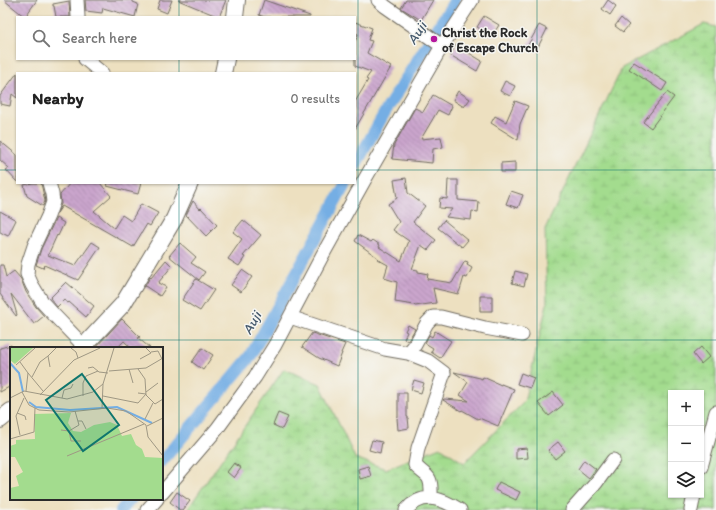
<!DOCTYPE html>
<html lang="en">
<head>
<meta charset="utf-8">
<style>
	:root { --surface:#fff; --page:#f2f2f2; --text:#222; --muted:#767676; --line:#e0e0e0 }
	body { margin:0; font-family:Itim,sans-serif; background:var(--page); color:var(--text) }
	.controls { position:absolute; right:12px; bottom:12px; display:grid; overflow:hidden; border-radius:0px; box-shadow:0 1px 3px #0004 }
	.controls button { width:36px; height:36px; display:grid; place-items:center; padding:0; border:0; border-bottom:1px solid var(--line); background:var(--surface); color:var(--text); font:20px sans-serif }
	.list { margin:0; padding:0; list-style:none }
	h2 { display:flex; justify-content:space-between; align-items:center; height:52px; margin:0; padding:0 16px; font-size:17px }
	h2 small { font-size:13px; font-weight:400; color:var(--muted) }
	.icon { flex:none; width:22px; height:22px; fill:none; stroke:currentColor; stroke-width:2; stroke-linecap:round; stroke-linejoin:round }
	.map { position:relative; flex:none; width:716px; height:510px; overflow:hidden }
	.search { position:absolute; background:var(--surface); box-shadow:0 1px 3px #0004; left:16px; top:16px; width:340px; height:44px; display:flex; align-items:center; gap:10px; box-sizing:border-box; padding:0 14px; border-radius:0px; color:var(--muted); font-size:15px }
	.panel { position:absolute; background:var(--surface); box-shadow:0 1px 3px #0004; left:16px; top:72px; width:340px; height:112px; border-radius:0px }
	.map>svg:first-child { display:block }
	.wetland { fill:url(#wetland-marsh); stroke:#67845c; fill-rule:evenodd }
	.lines { fill:none; stroke-linecap:round; stroke-linejoin:round }
	.canal { stroke:#74aee4; stroke-width:12 }
	.building { fill:url(#building-back-hatch) }
	.minor-casing { stroke:#6f6a5f; stroke-width:15 }
	.tertiary-casing { stroke:#6f6a5f; stroke-width:18 }
	.minor { stroke:#fff; stroke-width:13 }
	.tertiary { stroke:#fff; stroke-width:16 }
	.grid { fill:none; stroke:#0f766e; stroke-width:1; stroke-opacity:0.55 }
	.poi-dot { fill:#b5179e; stroke:#f6f6f2; stroke-width:1.5 }
	.labels { text-anchor:middle; dominant-baseline:central; stroke-width:3; stroke-linejoin:round; paint-order:stroke }
	.poi-label { font-size:13px; font-weight:bold; fill:#2b2b2b; stroke:#f6f6f2; text-anchor:start }
	.water-label { font-size:14px; font-style:italic; fill:#45596c; stroke:#f6f6f2 }
	.inset-river { fill:none; stroke:#74aee4; stroke-width:2 }
	.inset-road { fill:none; stroke:#9f9884; stroke-width:1 }
	.view { fill:#0f766e; fill-opacity:0.15; stroke:#0f766e; stroke-width:2 }
	.inset-edge { fill:none; stroke:#2b2b2b; stroke-width:2 }
</style>
</head>
<body>
<div class="map">
<svg width="716" height="510" viewBox="0 0 716 510">
	<defs>
		<pattern id="wetland-marsh" width="20" height="14" patternUnits="userSpaceOnUse"><rect width="20" height="14" fill="#a3dc8e"/><path d="M1 5h8M5 5V1M11 12h8M15 12V8" fill="none" stroke="#8cbd7b"/></pattern>
		<pattern id="building-back-hatch" width="6" height="6" patternUnits="userSpaceOnUse"><rect width="6" height="6" fill="#cba6cd"/><path d="M-1 5l2 2M0 0l6 6M5-1l2 2" fill="none" stroke="#a587a7"/></pattern>
	</defs>
	<rect width="100%" height="100%" fill="#f6f6f2"/>
	<filter id="ink" filterUnits="userSpaceOnUse"><feTurbulence type="fractalNoise" baseFrequency=".025" numOctaves="2"/><feDisplacementMap in="SourceGraphic" scale="8" xChannelSelector="R" yChannelSelector="G"/><feConvolveMatrix kernelMatrix="1 2 1 2 8 2 1 2 1" color-interpolation-filters="sRGB"/></filter>
	<filter id="wash" filterUnits="userSpaceOnUse"><feTurbulence type="fractalNoise" baseFrequency=".012" numOctaves="4" result="noise"/><feDisplacementMap in="SourceGraphic" scale="16" xChannelSelector="R" yChannelSelector="G"/><feGaussianBlur stdDeviation="0.9" result="paint"/><feColorMatrix in="noise" values="0 0 0 0 0 0 0 0 0 0 0 0 0 0 0 0 0 1.4 0 .05"/><feComposite in="paint" operator="in"/></filter>
	<g filter="url(#wash)">
		<rect width="100%" height="100%" fill="#ede0c0"/>
		<!-- wetland -->
		<path class="wetland" d="M704,24L716,27V510H187L284,369L320,384L355,458L386,469L440,447L464,463L524,402L547,304L545,229L622,68ZM671,393H701V495H671Z"/>
		<g class="lines">
			<!-- canal -->
			<path class="canal" d="M355,166L385,112L455,0
				M162,461L250,357L346,183
				M121,510L131,499"/>
		</g>
		<g id="blocks">
			<!-- building -->
			<path class="building" d="M4,0H37L25,17Z
				M85,0H133V2L138,4L135,17L103,8L102,13L86,11Z
				M160,0H172L167,13L157,9Z
				M178,0H226L219,17Z
				M264,0L310,16V17H265L259,15Z
				M406,0H433L421,20L401,8Z
				M608,0L616,6L610,15L602,9Z
				M69,1L70,17H56L54,6H53V4Z
				M484,16L499,25L492,36L477,27Z
				M621,18L629,25L623,32L615,26Z
				M355,22L372,28L368,40L372,41L367,53L391,67L355,129V102L368,80L366,79L371,72L355,66V42L358,34L355,33Z
				M539,25L547,29L536,51L527,47Z
				M456,45L482,61L477,71L450,55Z
				M634,62L667,83L662,91L629,69Z
				M17,73V98L12,94L10,106L0,104V96Z
				M505,81L515,86L510,96L500,91Z
				M458,91L470,99L464,107L453,100Z
				M667,92L674,97L651,128L643,122Z
				M433,95L452,106L448,115L438,110L421,139L441,137L443,147L433,149L432,163L392,159L394,145L415,108L423,112Z
				M515,101L528,106L520,124L518,140L491,123L495,116L506,122Z
				M0,141L17,155V182L6,170L9,168L0,160Z
				M515,162V172H501V163Z
				M406,178L408,193L425,206L413,222L436,240L428,250L421,245L412,269L418,270V272L428,274L427,279L452,283L465,261L468,262L467,265L472,268L467,278L464,277L460,290L458,294L433,288L436,303L415,306L414,305L395,302L397,282L384,278L388,265L377,259L378,258L355,241L358,235L371,242L373,240L380,245L379,247L401,261L409,241L393,230L399,222L388,204L397,198L394,180Z
				M448,180H458V200L479,202L478,212L472,211L471,220L446,217L452,209L439,208L440,198L447,199Z
				M32,183H41L45,201L43,206L27,196L24,185Z
				M70,183H100L111,196L94,211L114,228L122,215L131,221L141,204L158,213L150,226L147,224L133,247L62,206L57,213L61,204L60,195Z
				M108,183H141L138,194L107,186Z
				M511,191L523,195L518,208L506,204Z
				M193,201L200,209L201,208L217,225L206,236L186,215Z
				M0,211L16,220L8,236L0,232Z
				M56,218L64,223L58,236L57,235L48,255L75,266L92,242L100,247L78,280L44,265L43,268L36,265L41,249Z
				M243,220L261,235L243,256L245,257L239,266L228,259L242,239L233,232Z
				M444,220L468,240L462,247L438,228Z
				M180,243L196,257L191,263L205,272L199,280L169,256Z
				M166,260L172,266L158,283L166,287L160,296L145,286L150,277L151,278Z
				M0,265H3L6,277L14,271L21,279L26,292L36,307L44,316L34,324L11,294L17,315L16,316L0,294Z
				M242,270L252,277L241,292L231,285Z
				M515,271L527,274L524,286L512,283Z
				M196,279L214,290L200,311L182,300Z
				M66,282L94,306L86,317L69,302L68,303L64,300L57,307L50,298Z
				M480,296H492V311H480Z
				M122,319L140,337L138,338L150,348H131L124,341L117,348H95Z
				M408,325L415,329L408,341L404,339L407,332L405,331Z
				M435,331L451,341L440,358L431,352L433,348L425,343L429,335L432,337Z
				M312,333L345,344L341,353H342L337,366L319,358L302,347Z
				M11,345V386L0,392V348Z
				M701,347L709,357L701,364L693,354Z
				M202,348L213,355L203,370L192,362Z
				M454,372L480,378L482,379L483,377L501,385V384L514,389L498,426L479,418L478,419L462,410L461,411L443,400L444,399L469,401L460,395L468,382Z
				M521,373L534,378L530,388L517,384Z
				M414,380L424,383L421,393L411,390Z
				M553,392L563,405L549,416L538,403Z
				M398,393H407V417H408L409,428L398,430L397,418H398Z
				M278,413L288,417L282,429L273,425Z
				M372,440L382,442L380,453L369,450Z
				M558,442L565,451L555,459L548,450Z
				M527,448L528,458L516,459V449Z
				M584,460L596,469L589,478L578,469Z
				M234,463L241,468L234,478L227,472Z
				M368,466L371,476L360,479L358,469Z
				M499,482L520,492L516,500L495,490Z
				M177,492L190,501L183,510H180L170,502Z"/>
		</g>
	</g>
	<g filter="url(#ink)">
		<use href="#blocks" fill-opacity="0" stroke="#6f6a5f" stroke-width="1"/>
		<g class="lines">
			<!-- minor casing -->
			<g class="minor-casing">
				<path id="minor" d="M77,0L78,17
					M378,0L385,6L442,46
					M85,59L102,73
					M49,183L52,194L53,202L48,216L34,246L28,264L27,274L32,285L43,303L56,317L84,346
					M290,317L385,349L408,353L428,361L444,373L418,448L415,465C418,469 423,472 427,476C432,481 431,490 431,498
					M408,353L415,345L427,323L433,317H441L485,328L522,335
					M701,467L716,412
					M162,493L217,429L255,377L275,345L322,256L365,179L442,46L472,0
					M147,510L157,499
					M406,510C423,491 441,498 460,510
					M572,510L596,483L613,460
					M691,510L694,495"/>
			</g>
			<!-- tertiary casing -->
			<g class="tertiary-casing">
				<path id="tertiary" d="M235,17L237,0
					M223,73L226,59
					M82,348L123,304L174,219L190,183
					M0,420L11,411"/>
			</g>
			<!-- minor -->
			<use href="#minor" class="minor"/>
			<!-- tertiary -->
			<use href="#tertiary" class="tertiary"/>
		</g>
	</g>
	<!-- grid -->
	<path class="grid" d="M179,0V17M358,0V510M537,0V510M179,59V73M0,170H17M355,170H716M179,183V510M0,340H716"/>
	<!-- markers -->
	<circle class="poi-dot" cx="434" cy="39" r="4"/>
	<g class="labels">
		<!-- poi labels -->
		<g class="poi-label">
			<text x="442" y="32">Christ the Rock<tspan x="442" dy="15">of Escape Church</tspan></text>
		</g>
		<!-- water labels -->
		<g class="water-label">
			<text transform="translate(417 33) rotate(-58)">Auji</text>
			<text transform="translate(252 323) rotate(-61)">Auji</text>
		</g>
	</g>
	<!-- overview -->
	<g transform="translate(10 347)">
		<rect width="153" height="153" fill="#ede0c0"/>
		<path d="M0,1H23L5,17L0,13ZM61,66L58,76L63,84L71,85L84,78L100,75L107,78L112,89L121,87L126,98L132,102L135,110L153,111V152H0V141L9,139L6,129L13,125L5,110H0V99L6,97V93L25,92L24,67Z" fill="#a3dc8e"/>
		<path class="inset-river" d="M0,16L9,26L13,45M19,55L26,60L60,63L107,60L142,76"/>
		<path class="inset-road" d="M61,1L66,5L68,11M141,5L148,4L152,12M130,12L141,6L136,1M10,15L18,26L16,44M6,18L25,1M40,20L38,9L46,1M78,21L83,20L89,25L98,26M119,22L123,36M128,22L135,32L136,48L145,57L153,52M99,24L136,21L153,11M18,26L33,44M22,30L30,15L38,9M12,45L19,58L29,63L59,65L97,61L116,64L136,78L138,90L153,109M136,45L148,36M30,48L64,13L90,1M73,49V36L76,29L88,24M93,49L128,56L136,47L128,46M0,51L14,44L57,52L83,45L93,37L104,1M52,51L54,43L61,41L63,37M92,61L93,37M7,66L15,69L16,73M135,72L143,56M68,74H72L76,82M137,79L153,71M51,83L59,84L61,94H71M59,84L69,78L65,64M10,88L6,69L14,51M0,92L24,85L25,61M57,109L134,77"/>
		<path class="view" d="M72,27L109,78L73,104L36,53Z"/>
		<rect width="153" height="153" class="inset-edge"/>
	</g>
</svg>
<div class="controls">
<button>+</button>
<button>−</button>
<button><svg class="icon" aria-label="layers" viewBox="0 0 24 24"><path d="M12 4l9 5-9 5-9-5zM3 14l9 5 9-5"/></svg></button>
</div>
<div class="search"><svg class="icon" aria-label="search" viewBox="0 0 24 24"><circle cx="10" cy="10" r="6"/><path d="M15 15l6 6"/></svg>Search here</div>
<section class="panel">
<h2>Nearby<small>0 results</small></h2>
<ul class="list">
</ul>
</section>
</div>
</body>
</html>
